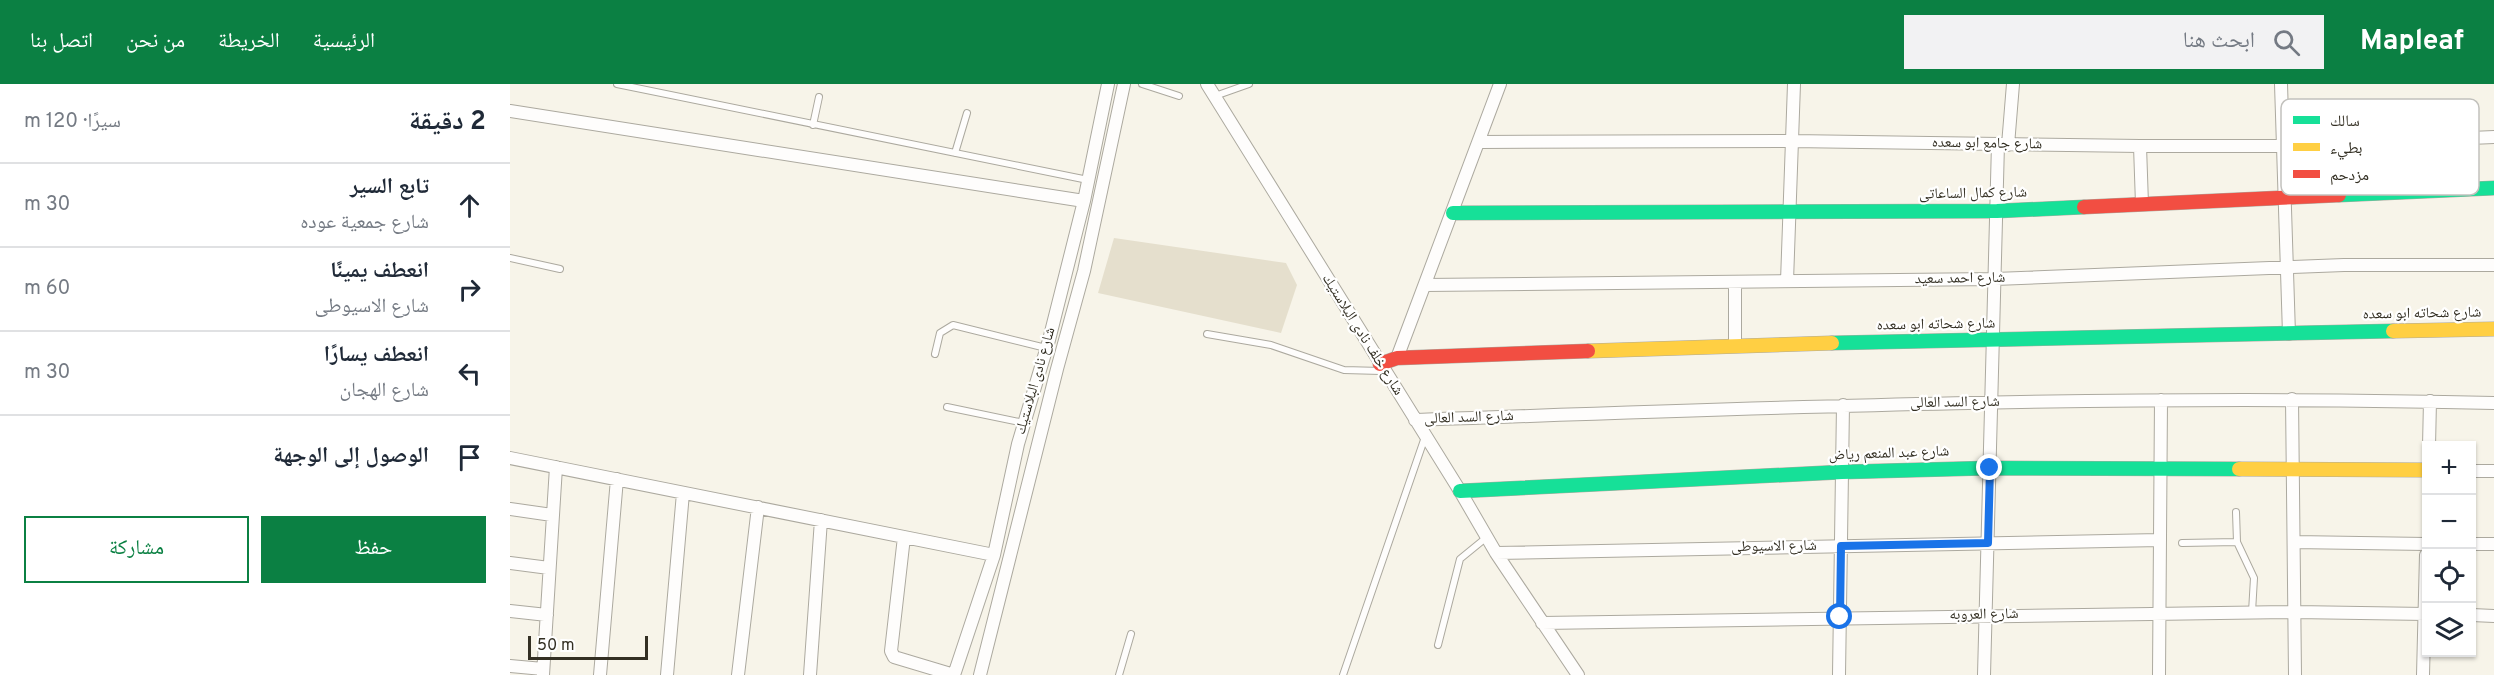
<!DOCTYPE html>
<html lang="ar">
<head>
<meta charset="utf-8">
<style>
	:root { --surface:#fff; --page:#f2f2f3; --text:#1f2937; --muted:#747a83; --line:#e0e1e3; --accent:#0b8043 }
	body { margin:0; font-family:Overpass,"Noto Naskh Arabic",sans-serif; background:var(--page); color:var(--text); direction:rtl }
	.controls { position:absolute; right:18px; bottom:18px; display:grid; overflow:hidden; border-radius:0px; box-shadow:0 2px 4px #0004 }
	.controls button { width:54px; height:54px; display:grid; place-items:center; padding:0; border:0; border-bottom:2px solid var(--line); background:var(--surface); color:var(--text); font:30px sans-serif }
	.scale { position:absolute; left:18px; bottom:15px; width:120px; box-sizing:border-box; padding-left:6px; border:3px solid #332f23; border-top:0; font-size:16px; line-height:21px; white-space:nowrap; color:#332f23; -webkit-text-stroke:4px #fff; paint-order:stroke }
	.stop { position:absolute; width:18px; height:18px; margin:-14px; border:4px solid #1a73e8; border-radius:50%; background:#fff }
	.stop.end { background:#1a73e8; border-color:#fff; box-shadow:0 2px 6px #0008 }
	.list { margin:0; padding:0; list-style:none }
	h2 { display:flex; justify-content:space-between; align-items:center; height:78px; margin:0; padding:0 24px; font-size:26px }
	h2 small { font-size:20px; font-weight:400; color:var(--muted) }
	.list li { display:grid; grid-template-columns:39px 1fr auto; gap:18px; align-items:center; box-sizing:border-box; height:84px; padding:0 24px; border-top:2px solid var(--line) }
	.list b { display:block; font-size:22px; white-space:nowrap }
	.list p { margin:0; font-size:20px; white-space:nowrap; color:var(--muted) }
	.list em { font-size:20px; font-style:normal; color:var(--muted) }
	.actions { display:flex; gap:12px; padding:18px 24px }
	.actions a { flex:1; padding:14px 0; border:2px solid var(--accent); border-radius:0px; text-align:center; font-size:21px; color:var(--accent) }
	.actions .main { background:var(--accent); color:#fff }
	.icon { flex:none; width:33px; height:33px; fill:none; stroke:currentColor; stroke-width:2; stroke-linecap:round; stroke-linejoin:round }
	.map { position:relative; flex:none; width:1984px; height:591px; overflow:hidden; direction:ltr }
	header { display:flex; align-items:center; gap:36px; box-sizing:border-box; height:84px; padding:0 30px; background:var(--accent); color:#fff }
	header strong { font-size:28px }
	nav { display:flex; gap:33px; margin-inline-start:auto; font-size:21px }
	.search { width:420px; height:54px; background:var(--page); display:flex; align-items:center; gap:15px; box-sizing:border-box; padding:0 21px; border-radius:0px; color:var(--muted); font-size:22px }
	main { display:flex }
	aside { flex:1; background:var(--surface) }
	.map>svg:first-child { display:block }
	.building { fill:#e5dfcd }
	.lines { fill:none; stroke-linecap:round; stroke-linejoin:round }
	.lane-casing { stroke:#aca99f; stroke-width:8 }
	.street-casing { stroke:#aca99f; stroke-width:14 }
	.fast-casing { stroke:#aca99f; stroke-width:15 }
	.slow-casing { stroke:#aca99f; stroke-width:15 }
	.jam-casing { stroke:#aca99f; stroke-width:15 }
	.lane { stroke:#fefdfc; stroke-width:6 }
	.street { stroke:#fefdfc; stroke-width:12 }
	.fast { stroke:#16e098; stroke-width:14 }
	.slow { stroke:#ffcf43; stroke-width:14 }
	.jam { stroke:#f24e42; stroke-width:14 }
	.route { stroke:#1a73e8; stroke-width:8 }
	.labels { text-anchor:middle; dominant-baseline:central; stroke-width:4.5; stroke-linejoin:round; paint-order:stroke }
	.street-label { font-size:15px; fill:#332f23; stroke:#fff }
	.key { fill:#fff; stroke:#c2c1bd; stroke-width:1.5 }
	.key-label { font-size:16px; fill:#332f23 }
</style>
</head>
<body>
<header>
<strong>Mapleaf</strong>
<div class="search"><svg class="icon" aria-label="search" viewBox="0 0 24 24"><circle cx="10" cy="10" r="6"/><path d="M15 15l6 6"/></svg>ابحث هنا</div>
<nav><a>الرئيسية</a><a>الخريطة</a><a>من نحن</a><a>اتصل بنا</a></nav>
</header>
<main>
<div class="map">
<svg width="1984" height="591" viewBox="0 0 1984 591">
	<rect width="100%" height="100%" fill="#f7f4e9"/>
	<!-- building -->
	<path class="building" d="M604,154L776,179L787,201L771,249L588,209Z"/>
	<g class="lines">
		<!-- lane casing -->
		<g class="lane-casing">
			<path id="lane" d="M107,0L578,96
				M632,0L669,12
				M705,12L739,0
				M303,41L309,13
				M445,69L457,29
				M0,174L50,185
				M697,250L761,261L834,286L871,287
				M425,270L430,249L443,241L536,264
				M437,323L514,339
				M1726,428L1727,458L1744,494L1742,528
				M1672,459L1727,458
				M928,561L950,475L977,453
				M609,591L621,550
				M833,591L915,353"/>
		</g>
		<!-- street casing -->
		<g class="street-casing">
			<path id="street" d="M697,0L950,407L986,469L1068,591
				M1771,0L1779,250
				M0,27L574,117
				M1939,55L1943,106
				M970,58L1282,57L1630,62H1774L1984,53
				M1870,58L1872,109
				M1804,60L1805,112
				M1498,61L1503,0
				M1630,62L1632,120
				M1277,197L1284,0
				M1225,198V261
				M915,201L1485,195L1834,181H1984
				M887,274L990,0
				M1782,315L1785,591
				M905,336C1265,323 1624,310 1984,319
				M1919,362L1920,317
				M0,374L484,471
				M1962,387H1984
				M0,425L42,431
				M394,453L381,567L384,573L444,591
				M1784,458L1916,460
				M1962,460H1984
				M986,469L1650,456
				M0,479L39,484
				M0,527L37,531
				M1962,531L1984,532
				M1032,539L1785,528L1916,530
				M0,582L33,585
				M33,591L46,383
				M90,591L107,395
				M157,591L173,409
				M228,591L248,423
				M300,591L311,436
				M444,591L484,471L508,360L539,256L574,117L598,0
				M470,591L547,285L574,187L614,0
				M1329,591L1333,321
				M1474,591L1488,60
				M1649,591L1651,316
				M1913,591L1916,471"/>
		</g>
		<!-- fast casing -->
		<g class="fast-casing">
			<path id="fast" d="M1829,111L1984,104
				M943,129L1487,127L1574,123
				M1322,259L1883,247
				M950,407L1332,388L1480,384L1729,385"/>
		</g>
		<!-- slow casing -->
		<g class="slow-casing">
			<path id="slow" d="M1883,247L1984,245
				M1078,267L1322,259
				M1729,385L1916,386"/>
		</g>
		<!-- jam casing -->
		<g class="jam-casing">
			<path id="jam" d="M1574,123L1829,111
				M870,280L887,274L1078,267"/>
		</g>
		<!-- lane -->
		<use href="#lane" class="lane"/>
		<!-- street -->
		<use href="#street" class="street"/>
		<!-- fast -->
		<use href="#fast" class="fast"/>
		<!-- slow -->
		<use href="#slow" class="slow"/>
		<!-- jam -->
		<use href="#jam" class="jam"/>
	</g>
	<g class="lines">
		<!-- route -->
		<path class="route" d="M1330,533L1331,462L1478,459L1480,384"/>
	</g>
	<g class="labels">
		<!-- street labels -->
		<g class="street-label">
			<text transform="translate(1477 60) rotate(1)">شارع جامع ابو سعده</text>
			<text transform="translate(1463 110) rotate(-1)">شارع كمال الساعاتى</text>
			<text transform="translate(1450 195) rotate(-1)">شارع احمد سعيد</text>
			<text transform="translate(1912 230) rotate(-1)">شارع شحاته ابو سعده</text>
			<text transform="translate(1426 241) rotate(-1)">شارع شحاته ابو سعده</text>
			<text transform="translate(852 251) rotate(58)">شارع خلف نادى البلاستيك</text>
			<text transform="translate(526 297) rotate(-74)">شارع نادى البلاستيك</text>
			<text transform="translate(1445 319) rotate(-1)">شارع السد العالى</text>
			<text transform="translate(959 334) rotate(-2)">شارع السد العالى</text>
			<text transform="translate(1379 370) rotate(-2)">شارع عبد المنعم رياض</text>
			<text transform="translate(1264 463) rotate(-1)">شارع الاسيوطى</text>
			<text transform="translate(1474 531) rotate(-1)">شارع العروبه</text>
		</g>
	</g>
	<!-- legend -->
	<rect x="1771" y="15" width="198" height="96" rx="9" class="key"/>
	<rect x="1783" y="32" width="27" height="8" fill="#16e098"/>
	<rect x="1783" y="59" width="27" height="8" fill="#ffcf43"/>
	<rect x="1783" y="86" width="27" height="8" fill="#f24e42"/>
	<g class="key-label">
		<text x="1820" y="42">سالك</text>
		<text x="1820" y="69">بطيء</text>
		<text x="1820" y="96">مزدحم</text>
	</g>
</svg>
<div class="controls">
<button>+</button>
<button>−</button>
<button><svg class="icon" aria-label="locate" viewBox="0 0 24 24"><circle cx="12" cy="12" r="6"/><path d="M12 2v4M12 18v4M2 12h4M18 12h4"/></svg></button>
<button><svg class="icon" aria-label="layers" viewBox="0 0 24 24"><path d="M12 4l9 5-9 5-9-5zM3 14l9 5 9-5"/></svg></button>
</div>
<div class="scale">50 m</div>
<div class="stop" style="left:1330px;top:533px"></div>
<div class="stop end" style="left:1480px;top:384px"></div>
</div>
<aside>
<h2>2 دقيقة<small>سيرًا · 120 m</small></h2>
<ul class="list">
<li><svg class="icon" aria-label="ahead" viewBox="0 0 24 24"><path d="M12 20V5M6 11l6-6 6 6"/></svg><div><b>تابع السير</b><p>شارع جمعية عوده</p></div><em>30 m</em></li>
<li><svg class="icon" aria-label="right" viewBox="0 0 24 24"><path d="M7 20v-9h11M14 6l5 5-5 5"/></svg><div><b>انعطف يمينًا</b><p>شارع الاسيوطى</p></div><em>60 m</em></li>
<li><svg class="icon" aria-label="left" viewBox="0 0 24 24"><path d="M17 20v-9H6M10 6l-5 5 5 5"/></svg><div><b>انعطف يسارًا</b><p>شارع الهجان</p></div><em>30 m</em></li>
<li><svg class="icon" aria-label="arrive" viewBox="0 0 24 24"><path d="M6 21V4h12l-3 4 3 4H6"/></svg><div><b>الوصول إلى الوجهة</b></div></li>
</ul>
<div class="actions"><a class="main">حفظ</a><a>مشاركة</a></div>
</aside>
</main>
</body>
</html>
